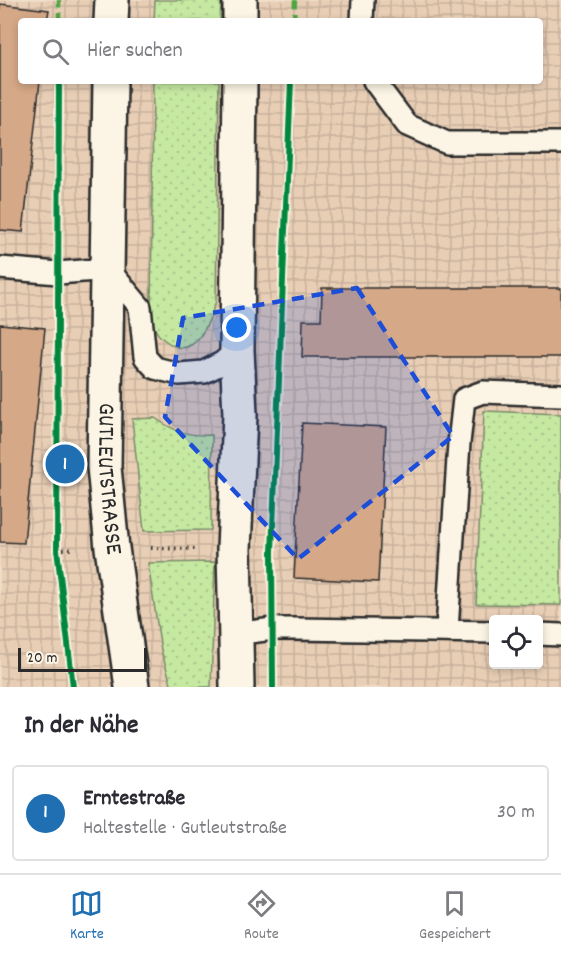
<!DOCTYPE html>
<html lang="de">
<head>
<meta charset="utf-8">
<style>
	:root { --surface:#fff; --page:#f7f7f7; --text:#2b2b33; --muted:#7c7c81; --line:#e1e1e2; --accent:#1f6fb2 }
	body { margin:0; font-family:Dekko,sans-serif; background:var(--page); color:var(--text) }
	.controls { position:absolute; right:18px; bottom:18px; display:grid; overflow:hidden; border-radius:6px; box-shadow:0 3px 9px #0003 }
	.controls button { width:54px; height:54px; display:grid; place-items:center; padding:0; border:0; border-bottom:2px solid var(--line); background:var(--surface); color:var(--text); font:30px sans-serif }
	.scale { position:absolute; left:18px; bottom:15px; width:129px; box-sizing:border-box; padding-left:6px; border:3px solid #2b2b2b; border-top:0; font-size:16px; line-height:21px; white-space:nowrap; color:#2b2b2b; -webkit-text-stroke:4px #fcf5e5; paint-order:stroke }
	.you { position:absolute; left:237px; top:328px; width:21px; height:21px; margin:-15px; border:4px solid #fff; border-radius:50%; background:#1a73e8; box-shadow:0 0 0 9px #1a73e833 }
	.badge { display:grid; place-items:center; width:39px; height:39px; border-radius:50%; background:var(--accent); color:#fff; font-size:20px; font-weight:700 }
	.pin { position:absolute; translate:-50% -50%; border:3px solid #fff; box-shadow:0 2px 6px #0006 }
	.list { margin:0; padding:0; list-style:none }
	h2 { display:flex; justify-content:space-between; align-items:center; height:78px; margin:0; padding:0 24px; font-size:26px }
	h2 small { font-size:20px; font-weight:400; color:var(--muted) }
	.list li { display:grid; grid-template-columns:39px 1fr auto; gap:18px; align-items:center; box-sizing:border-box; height:96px; margin:0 12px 12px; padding:0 12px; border:2px solid var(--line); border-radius:6px }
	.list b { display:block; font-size:22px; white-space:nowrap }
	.list p { margin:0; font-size:20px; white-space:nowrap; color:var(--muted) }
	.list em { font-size:20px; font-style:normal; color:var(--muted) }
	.icon { flex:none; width:33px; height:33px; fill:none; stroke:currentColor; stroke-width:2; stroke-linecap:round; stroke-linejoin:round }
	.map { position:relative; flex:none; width:561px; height:687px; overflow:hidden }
	.search { position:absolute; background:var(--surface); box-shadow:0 3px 9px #0003; left:18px; right:18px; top:18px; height:66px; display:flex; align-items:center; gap:15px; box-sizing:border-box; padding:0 21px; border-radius:6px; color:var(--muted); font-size:22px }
	.sheet { height:186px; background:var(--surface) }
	nav { display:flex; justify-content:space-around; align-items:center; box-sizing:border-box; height:84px; border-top:2px solid var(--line); background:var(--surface); font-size:16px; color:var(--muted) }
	nav a { display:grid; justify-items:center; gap:3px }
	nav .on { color:var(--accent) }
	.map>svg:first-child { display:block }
	.industrial { fill:url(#industrial-grid); fill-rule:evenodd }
	.grass { fill:url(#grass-dots); stroke:#788a66; stroke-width:1.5 }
	.building { fill:#d5a887; stroke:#2b2b2b; stroke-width:1.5 }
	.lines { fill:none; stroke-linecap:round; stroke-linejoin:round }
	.lane-casing { stroke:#2b2b2b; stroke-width:26 }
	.secondary-casing { stroke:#2b2b2b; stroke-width:38 }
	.path { stroke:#2b2b2b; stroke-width:4; stroke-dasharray:1.5 4.5; stroke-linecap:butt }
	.lane { stroke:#fcf5e5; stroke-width:21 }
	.secondary { stroke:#fcf5e5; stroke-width:33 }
	.quiet { stroke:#51a443; stroke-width:4.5; stroke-dasharray:9 4.5; stroke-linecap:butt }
	.cycleway-casing { stroke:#fcf5e5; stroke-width:10 }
	.cycleway { stroke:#00873e; stroke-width:6 }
	.marked { fill:#1d4ed8; fill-opacity:0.2; stroke:#1d4ed8; stroke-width:4.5; stroke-dasharray:12 8; stroke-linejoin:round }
	.labels { text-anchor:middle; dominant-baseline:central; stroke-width:4.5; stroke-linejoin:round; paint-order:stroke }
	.street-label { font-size:24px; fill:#2b2b2b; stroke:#fcf5e5 }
</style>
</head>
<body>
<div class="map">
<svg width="561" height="687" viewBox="0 0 561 687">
	<defs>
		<pattern id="industrial-grid" width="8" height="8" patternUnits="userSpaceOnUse" patternTransform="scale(1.5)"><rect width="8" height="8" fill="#e8ceb5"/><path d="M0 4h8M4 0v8" fill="none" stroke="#c7b19c"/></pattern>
		<pattern id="grass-dots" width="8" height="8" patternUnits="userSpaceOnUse" patternTransform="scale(1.5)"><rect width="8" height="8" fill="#c6e9a2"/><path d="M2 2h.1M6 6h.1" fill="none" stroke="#aac88c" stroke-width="1.8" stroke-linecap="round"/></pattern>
	</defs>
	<rect width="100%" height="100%" fill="#f0dec9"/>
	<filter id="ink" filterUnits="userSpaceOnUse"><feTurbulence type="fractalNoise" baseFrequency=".0167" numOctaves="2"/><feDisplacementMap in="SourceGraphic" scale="12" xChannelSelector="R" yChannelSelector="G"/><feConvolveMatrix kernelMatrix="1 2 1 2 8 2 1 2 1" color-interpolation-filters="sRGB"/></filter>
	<g filter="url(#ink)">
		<!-- industrial -->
		<path class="industrial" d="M0,0H561V687H0ZM21,21H540V81H21ZM494,620H538V664H494Z"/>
		<!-- grass -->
		<path class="grass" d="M155,0H221L220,21H154Z
			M153,81H219L216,301C211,317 197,359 172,345C159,337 157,334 151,321Z
			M484,411L561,414V605L476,604Z
			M155,418C175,432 187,436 212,435L211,530L144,531L132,419Z
			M215,562L211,687H172L161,650L148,563Z"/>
		<!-- building -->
		<path class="building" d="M0,4L49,10L47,21H21V81H40L23,232L0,230Z
			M322,288H561V357H302L303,320H321Z
			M0,324L45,328L24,543L0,542Z
			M302,423L386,427L378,582L294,578Z"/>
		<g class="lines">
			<!-- lane casing -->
			<g class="lane-casing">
				<path id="lane" d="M362,21L363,0
					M374,81L407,125L447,143H561
					M0,268L58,273L108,269L140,307L145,357L155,368L179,374L204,372L222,363L237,350
					M447,630L459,443L464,399L483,392L561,395
					M234,634L273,629H295L494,632
					M538,634L561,635"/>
			</g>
			<!-- secondary casing -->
			<g class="secondary-casing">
				<g id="secondary">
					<path d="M111,21L112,0"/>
					<path d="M240,21V0"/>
					<path id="s1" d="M110,81L104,467L112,548L132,687"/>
					<path d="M237,687L234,549L240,415L237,350L240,81"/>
				</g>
			</g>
			<!-- path -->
			<path class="path" d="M151,548L197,549
				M57,549H74"/>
			<!-- lane -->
			<use href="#lane" class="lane"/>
			<!-- secondary -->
			<use href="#secondary" class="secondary"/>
			<!-- quiet -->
			<path class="quiet" d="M59,21V0
				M294,21L295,0"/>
			<!-- cycleway casing -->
			<g class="cycleway-casing">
				<path id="cycleway" d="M59,81L57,549L73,687
					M273,687L272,552L291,81"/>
			</g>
			<!-- cycleway -->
			<use href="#cycleway" class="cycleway"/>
		</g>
	</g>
	<!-- marked area -->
	<path class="marked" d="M357,288L453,436L298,559L165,417L183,318Z"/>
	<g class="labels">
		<!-- street labels -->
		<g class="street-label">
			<text stroke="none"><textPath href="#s1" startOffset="398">GUTLEUTSTRASSE</textPath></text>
		</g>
	</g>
</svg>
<div class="controls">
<button><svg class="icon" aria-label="locate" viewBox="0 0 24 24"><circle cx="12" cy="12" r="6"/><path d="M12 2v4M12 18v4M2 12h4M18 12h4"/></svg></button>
</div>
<div class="scale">20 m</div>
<div class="you"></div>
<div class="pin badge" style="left:65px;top:464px">1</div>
<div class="search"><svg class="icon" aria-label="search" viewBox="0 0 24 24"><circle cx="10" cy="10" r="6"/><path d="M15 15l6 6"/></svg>Hier suchen</div>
</div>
<section class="sheet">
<h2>In der Nähe<small></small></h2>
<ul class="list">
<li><span class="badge">1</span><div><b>Erntestraße</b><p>Haltestelle · Gutleutstraße</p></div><em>30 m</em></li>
</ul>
</section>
<nav>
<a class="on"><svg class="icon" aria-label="map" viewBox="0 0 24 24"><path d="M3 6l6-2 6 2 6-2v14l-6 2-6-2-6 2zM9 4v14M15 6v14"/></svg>Karte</a>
<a><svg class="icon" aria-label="directions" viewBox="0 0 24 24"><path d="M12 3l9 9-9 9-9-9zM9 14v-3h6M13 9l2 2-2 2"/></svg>Route</a>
<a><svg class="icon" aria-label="saved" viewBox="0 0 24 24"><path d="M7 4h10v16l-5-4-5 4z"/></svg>Gespeichert</a>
</nav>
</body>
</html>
